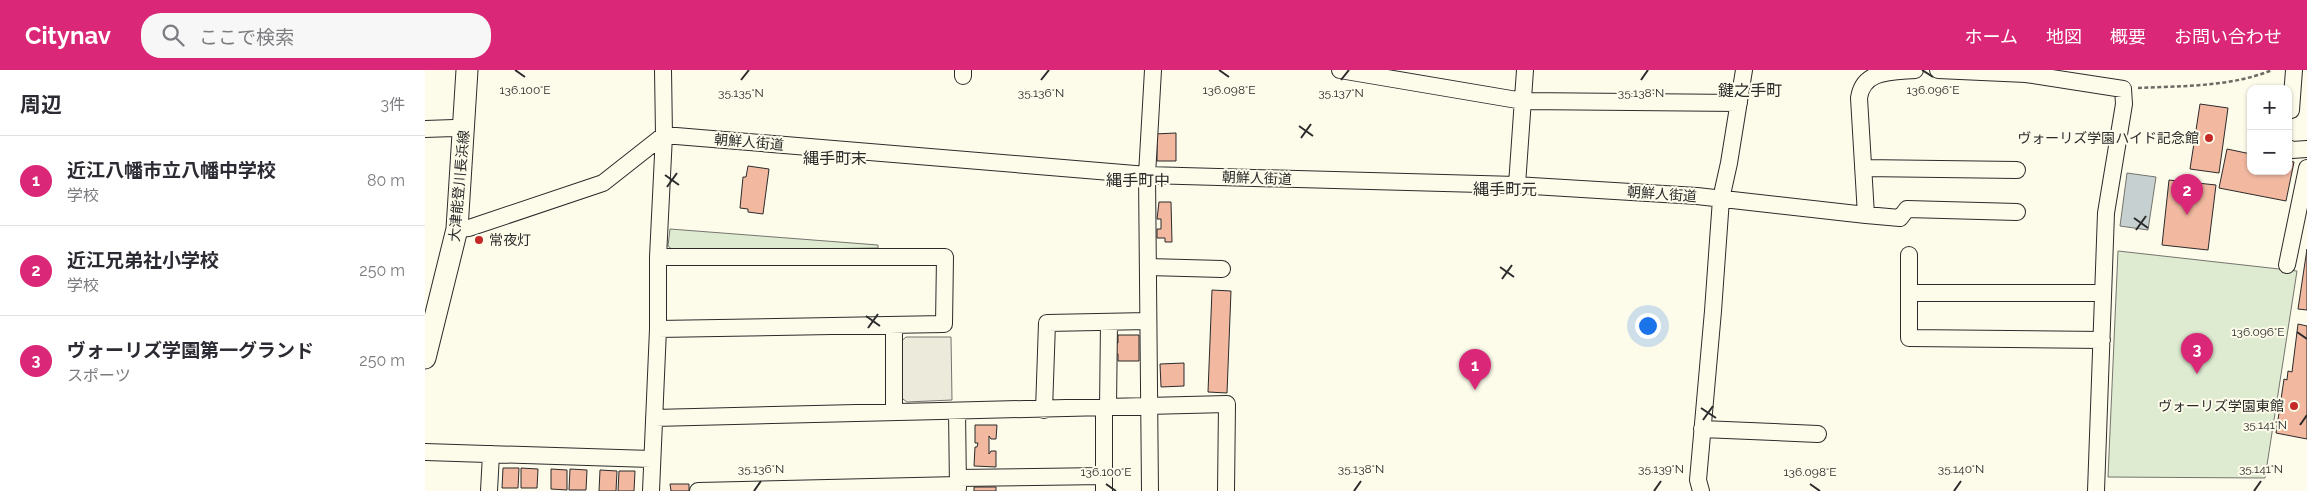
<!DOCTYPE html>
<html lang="ja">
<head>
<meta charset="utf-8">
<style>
	:root { --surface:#fff; --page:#f7f7f7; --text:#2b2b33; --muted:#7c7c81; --line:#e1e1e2; --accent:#db2777 }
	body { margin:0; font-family:Raleway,"Noto Sans JP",sans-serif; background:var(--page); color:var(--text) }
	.controls { position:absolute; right:15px; top:15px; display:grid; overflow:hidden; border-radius:10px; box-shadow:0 1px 4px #0004 }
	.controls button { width:45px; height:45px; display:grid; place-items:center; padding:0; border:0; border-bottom:1px solid var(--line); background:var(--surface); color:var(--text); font:25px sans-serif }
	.you { position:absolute; left:1222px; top:255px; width:18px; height:18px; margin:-12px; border:4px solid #fff; border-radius:50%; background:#1a73e8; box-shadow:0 0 0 8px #1a73e833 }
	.badge { display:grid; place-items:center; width:32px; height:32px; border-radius:50%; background:var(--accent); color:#fff; font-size:16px; font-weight:700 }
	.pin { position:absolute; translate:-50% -41px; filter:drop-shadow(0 1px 2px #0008) }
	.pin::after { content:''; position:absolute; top:26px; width:18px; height:15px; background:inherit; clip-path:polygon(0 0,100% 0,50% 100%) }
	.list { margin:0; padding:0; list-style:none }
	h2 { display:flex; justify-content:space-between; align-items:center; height:65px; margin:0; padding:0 20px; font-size:21px }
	h2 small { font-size:16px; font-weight:400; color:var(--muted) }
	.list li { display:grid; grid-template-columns:32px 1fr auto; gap:15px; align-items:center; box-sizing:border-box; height:90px; padding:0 20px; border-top:1px solid var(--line) }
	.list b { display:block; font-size:19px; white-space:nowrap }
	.list p { margin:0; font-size:16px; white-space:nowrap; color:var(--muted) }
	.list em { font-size:16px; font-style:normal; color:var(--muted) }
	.icon { flex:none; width:28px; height:28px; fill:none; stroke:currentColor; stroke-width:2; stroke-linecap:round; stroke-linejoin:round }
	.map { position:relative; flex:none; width:1882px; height:421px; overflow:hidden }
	header { display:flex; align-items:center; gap:30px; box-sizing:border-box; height:70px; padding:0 25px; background:var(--accent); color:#fff }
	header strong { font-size:24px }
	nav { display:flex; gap:28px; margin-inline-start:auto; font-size:18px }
	.search { width:350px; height:45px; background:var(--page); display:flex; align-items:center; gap:12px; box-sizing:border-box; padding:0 18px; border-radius:20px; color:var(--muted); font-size:19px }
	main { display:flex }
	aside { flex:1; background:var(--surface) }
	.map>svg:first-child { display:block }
	.green { fill:#deebd1; stroke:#74746e }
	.parking { fill:#eceadb; stroke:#74746e }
	.water { fill:#c7d0d0; stroke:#74746e }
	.building { fill:#f2b8a0; stroke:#2b2b2b }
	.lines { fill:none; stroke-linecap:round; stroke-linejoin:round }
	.minor-casing { stroke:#2b2b2b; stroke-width:18 }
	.major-casing { stroke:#2b2b2b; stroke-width:23 }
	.path { stroke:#6a6964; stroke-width:2.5; stroke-dasharray:4 2.5; stroke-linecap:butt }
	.minor { stroke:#fdfbea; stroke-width:16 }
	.major { stroke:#fdfbea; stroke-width:21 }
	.ticks { fill:none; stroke:#2b2b2b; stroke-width:2 }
	.poi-dot { fill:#c62828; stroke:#fdfbea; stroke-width:2 }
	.labels { text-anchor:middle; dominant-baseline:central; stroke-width:4; stroke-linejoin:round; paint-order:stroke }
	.poi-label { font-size:14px; fill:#2b2b2b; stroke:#fdfbea; text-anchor:end }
	.street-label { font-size:14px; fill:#2b2b2b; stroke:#fdfbea }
	.quarter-label { font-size:16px; fill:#2b2b2b; stroke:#fdfbea }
	.ticks-label { font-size:12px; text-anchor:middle; fill:#2b2b2b; stroke:#fdfbea; stroke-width:4; stroke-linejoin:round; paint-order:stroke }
</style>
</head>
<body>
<header>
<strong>Citynav</strong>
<div class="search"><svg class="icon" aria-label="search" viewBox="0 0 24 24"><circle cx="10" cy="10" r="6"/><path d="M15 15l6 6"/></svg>ここで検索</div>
<nav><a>ホーム</a><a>地図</a><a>概要</a><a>お問い合わせ</a></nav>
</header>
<main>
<aside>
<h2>周辺<small>3件</small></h2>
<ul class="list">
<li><span class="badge">1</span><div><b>近江八幡市立八幡中学校</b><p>学校</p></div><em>80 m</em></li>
<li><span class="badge">2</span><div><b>近江兄弟社小学校</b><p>学校</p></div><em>250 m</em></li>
<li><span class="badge">3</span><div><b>ヴォーリズ学園第一グランド</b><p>スポーツ</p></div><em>250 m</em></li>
</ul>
</aside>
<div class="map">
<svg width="1882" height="421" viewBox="0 0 1882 421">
	<rect width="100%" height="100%" fill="#fdfbea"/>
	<!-- green -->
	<path class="green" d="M245,159L453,175V178L249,181L243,176Z
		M1693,181L1872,201L1840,408L1683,407Z"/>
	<!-- parking -->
	<path class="parking" d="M481,267H526L527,330L482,332L474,326L473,274Z"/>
	<!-- water -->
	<path class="water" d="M1702,103L1731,107L1723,160L1695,156Z"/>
	<!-- building -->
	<path class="building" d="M1775,34L1803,38L1794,103L1765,99Z
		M751,63V91H732V75H729V64Z
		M1802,79L1826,84V101H1863V91L1869,92L1861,131L1794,118Z
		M323,96L344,99L338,144L323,142V139L315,138L318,107H321Z
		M1744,110L1791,115L1783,180L1737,175Z
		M734,132H746L747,172H740V168H732V159H736V149H732Z
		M1882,179V240L1873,239Z
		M787,220L806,221L802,323L783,322Z
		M1873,254L1882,256V369L1851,363L1859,309L1862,310L1863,301L1867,302Z
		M693,265H714V291H693V284H688L689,273H693Z
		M759,293V316L736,317L735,294Z
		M550,355H572L571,369H566L564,366V384L566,381H571V397L549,396L550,377H552L553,373H550Z
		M78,398H94L93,418H77Z
		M96,398L113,399L112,418H96Z
		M126,399L142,400V420L126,419Z
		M145,399L162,400L161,420H144Z
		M175,400L192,401L191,421H174Z
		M194,401H210L209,421H193Z
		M245,414H264V421H246Z
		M549,417H571V421H549Z"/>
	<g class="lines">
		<!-- minor casing -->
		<g class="minor-casing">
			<path id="minor" d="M538,0V6
				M915,0L1098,31L1314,33
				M1513,0L1601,4L1698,19L1699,34L1681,143L1671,421
				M1863,41L1866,40L1869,0
				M0,59L29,58L40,60
				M1863,78L1867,80L1882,79
				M1438,98L1592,100
				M1092,115L1100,0
				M1441,145L1475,148L1482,139L1592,142
				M32,159L44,158L178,113L239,65L238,0
				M1484,185V223
				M233,187H520L519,254L233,259
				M1862,195L1882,98
				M723,197L797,199
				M469,255V340
				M1677,270L1484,268V223H1678
				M679,338V421
				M683,338L684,252
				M619,340L622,253L723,251
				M532,341L533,418
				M229,348C420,342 611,340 802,334L801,421
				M1277,359L1393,364
				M0,382L226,389
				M533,408L679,406
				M64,421L66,384
				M226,421L233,259V187L239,65L722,105L1092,115L1272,126L1441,145L1434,28C1438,0 1466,2 1490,0
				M273,421L533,415
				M725,421L722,105L728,0
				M1276,421L1273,410L1288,241L1296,129L1304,93L1319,0"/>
		</g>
		<!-- major casing -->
		<g class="major-casing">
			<path id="major" d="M0,288L32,159L42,0"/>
		</g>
		<!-- path -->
		<path class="path" d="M1713,18C1756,16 1806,17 1847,0"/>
		<!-- minor -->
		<use href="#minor" class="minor"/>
		<!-- major -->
		<use href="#major" class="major"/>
	</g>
	<!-- ticks -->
	<path class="ticks" d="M90,0L100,7M794,0L804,7M1497,0L1508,7M316,10L324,0M616,10L624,0M916,10L924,0M1216,10L1223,0M874,56L888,66M876,68L886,54M240,105L254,115M242,117L252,103M1709,148L1723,158M1711,160L1721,146M1075,197L1089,207M1077,209L1087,195M441,246L455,256M443,258L453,244M1872,262L1882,269M1276,338L1291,348M1278,350L1288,336M1875,355L1882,345M681,414L691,421M1385,414L1395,421M329,421L336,411M929,421L936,411M1229,421L1236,411M1529,421L1536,411M1829,421L1836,411"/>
	<!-- markers -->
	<g class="poi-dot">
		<circle cx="1784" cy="68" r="5"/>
		<circle cx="54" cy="170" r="5"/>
		<circle cx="1869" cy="336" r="5"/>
	</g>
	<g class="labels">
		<!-- poi labels -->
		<g class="poi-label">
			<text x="1774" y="68">ヴォーリズ学園ハイド記念館</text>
			<text x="64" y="170" text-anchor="start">常夜灯</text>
			<text x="1859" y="336">ヴォーリズ学園東館</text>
		</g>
		<!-- street labels -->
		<g class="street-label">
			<text transform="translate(324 72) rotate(5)">朝鮮人街道</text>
			<text transform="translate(832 108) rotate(2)">朝鮮人街道</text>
			<text transform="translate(34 116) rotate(-85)">大津能登川長浜線</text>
			<text transform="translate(1237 124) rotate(4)">朝鮮人街道</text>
		</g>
		<!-- quarter labels -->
		<g class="quarter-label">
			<text x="1325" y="20">鍵之手町</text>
			<text x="410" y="88">縄手町末</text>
			<text x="713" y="110">縄手町中</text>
			<text x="1080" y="119">縄手町元</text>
		</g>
	</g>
	<g class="ticks-label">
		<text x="100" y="24">136.100°E</text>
		<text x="804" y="24">136.098°E</text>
		<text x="1508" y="24">136.096°E</text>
		<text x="316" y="27">35.135°N</text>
		<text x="616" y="27">35.136°N</text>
		<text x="916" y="27">35.137°N</text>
		<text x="1216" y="27">35.138°N</text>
		<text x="1833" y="266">136.096°E</text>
		<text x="1840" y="359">35.141°N</text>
		<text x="336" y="403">35.136°N</text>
		<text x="936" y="403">35.138°N</text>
		<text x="1236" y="403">35.139°N</text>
		<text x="1536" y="403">35.140°N</text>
		<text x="1836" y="403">35.141°N</text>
		<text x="681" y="406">136.100°E</text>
		<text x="1385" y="406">136.098°E</text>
	</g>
</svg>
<div class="controls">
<button>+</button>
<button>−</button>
</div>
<div class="you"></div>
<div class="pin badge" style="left:1050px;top:320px">1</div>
<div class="pin badge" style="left:1762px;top:145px">2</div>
<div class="pin badge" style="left:1772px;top:304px">3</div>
</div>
</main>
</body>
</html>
